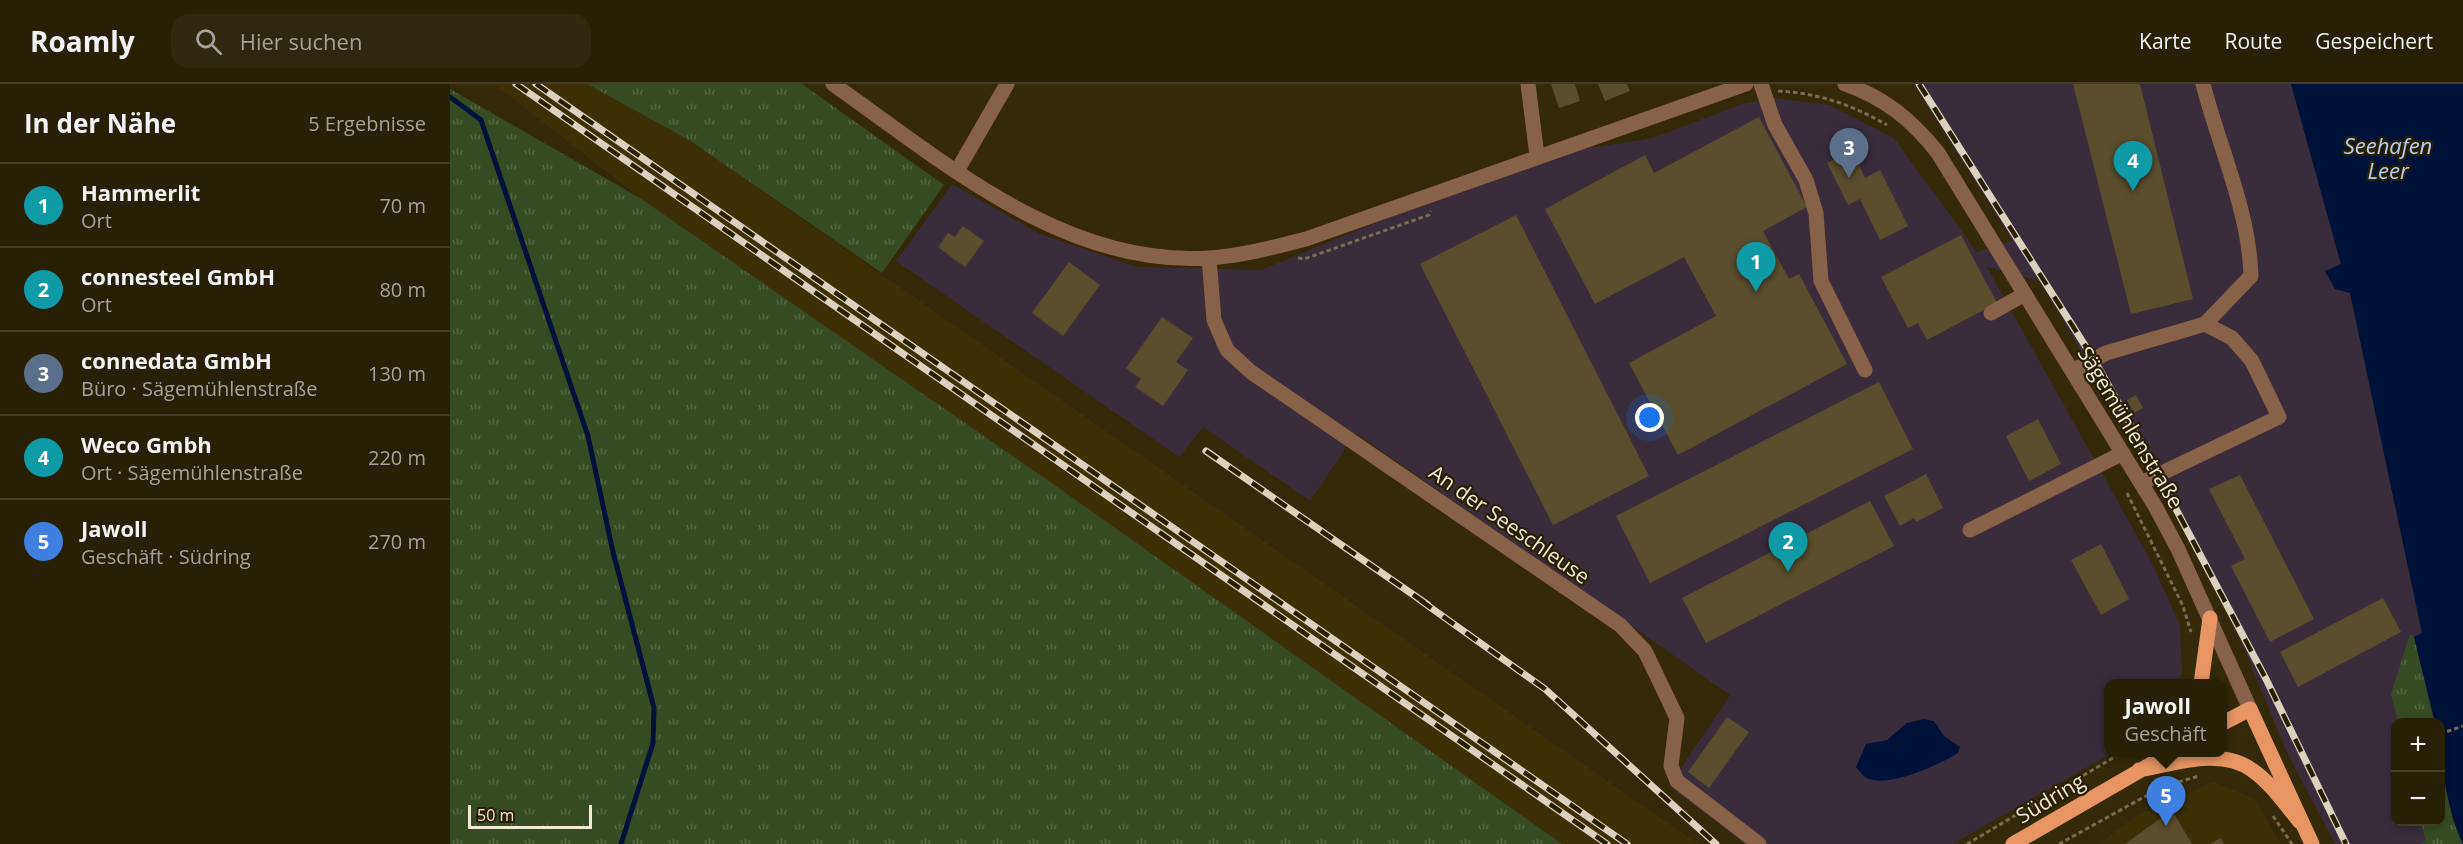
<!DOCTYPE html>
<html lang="de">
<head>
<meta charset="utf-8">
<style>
	:root { --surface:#271f06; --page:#2f2710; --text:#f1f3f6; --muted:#a4a29b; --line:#433d28; --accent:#8c9099 }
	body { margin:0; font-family:"Open Sans",sans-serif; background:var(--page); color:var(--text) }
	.controls { position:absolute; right:18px; bottom:18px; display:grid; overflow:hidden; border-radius:12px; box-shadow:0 3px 9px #0003 }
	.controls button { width:54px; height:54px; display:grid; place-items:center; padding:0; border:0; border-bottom:2px solid var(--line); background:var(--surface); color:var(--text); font:30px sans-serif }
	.scale { position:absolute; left:18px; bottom:15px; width:124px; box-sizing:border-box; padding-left:6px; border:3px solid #f1ead8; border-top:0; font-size:16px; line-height:21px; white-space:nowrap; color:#f1ead8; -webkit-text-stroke:4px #291f00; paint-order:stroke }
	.you { position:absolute; left:1200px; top:334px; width:21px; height:21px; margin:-15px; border:4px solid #fff; border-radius:50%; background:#1a73e8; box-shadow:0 0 0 9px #1a73e833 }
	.badge { display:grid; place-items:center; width:39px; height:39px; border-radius:50%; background:var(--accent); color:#fff; font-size:20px; font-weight:700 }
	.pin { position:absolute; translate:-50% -50px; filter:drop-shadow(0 2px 3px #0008) }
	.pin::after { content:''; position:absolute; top:32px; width:21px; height:18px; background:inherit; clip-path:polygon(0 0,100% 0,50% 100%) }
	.popup { position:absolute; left:1654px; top:595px; width:123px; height:78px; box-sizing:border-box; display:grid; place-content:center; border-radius:12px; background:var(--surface); filter:drop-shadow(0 2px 4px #0005); font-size:20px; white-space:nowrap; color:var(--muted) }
	.popup b { font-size:22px; color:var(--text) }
	.popup::after { content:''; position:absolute; left:50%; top:100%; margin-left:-12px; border:12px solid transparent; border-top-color:var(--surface) }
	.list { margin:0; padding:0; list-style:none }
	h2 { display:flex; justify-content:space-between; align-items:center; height:78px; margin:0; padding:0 24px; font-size:26px }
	h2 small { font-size:20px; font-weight:400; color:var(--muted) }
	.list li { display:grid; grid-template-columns:39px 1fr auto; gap:18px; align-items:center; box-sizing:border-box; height:84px; padding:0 24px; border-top:2px solid var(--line) }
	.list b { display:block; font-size:22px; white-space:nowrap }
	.list p { margin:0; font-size:20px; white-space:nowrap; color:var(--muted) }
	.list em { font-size:20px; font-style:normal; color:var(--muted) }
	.icon { flex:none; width:33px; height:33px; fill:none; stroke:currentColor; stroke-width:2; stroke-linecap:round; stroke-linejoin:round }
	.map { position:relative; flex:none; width:2013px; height:760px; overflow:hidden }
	header { display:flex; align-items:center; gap:36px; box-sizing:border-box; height:84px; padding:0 30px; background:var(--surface); border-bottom:2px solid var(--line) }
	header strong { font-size:28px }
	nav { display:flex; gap:33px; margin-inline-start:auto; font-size:21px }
	.search { width:420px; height:54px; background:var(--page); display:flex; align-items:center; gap:15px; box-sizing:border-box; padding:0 21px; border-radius:18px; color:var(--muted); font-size:22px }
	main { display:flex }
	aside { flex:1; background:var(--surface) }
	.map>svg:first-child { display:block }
	.built { fill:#3d3005 }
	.industrial { fill:#392d3b }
	.grass { fill:url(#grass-tufts) }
	.water { fill:#001239 }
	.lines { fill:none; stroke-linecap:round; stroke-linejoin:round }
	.stream { stroke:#001239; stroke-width:5 }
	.building { fill:#594d2d }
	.path { stroke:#766d51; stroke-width:3; stroke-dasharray:4.5 3; stroke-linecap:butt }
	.minor { stroke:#886149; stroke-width:15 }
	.major { stroke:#e79562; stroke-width:15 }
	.rail-casing { stroke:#dad2be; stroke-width:7 }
	.rail { stroke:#291f00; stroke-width:4.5; stroke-dasharray:14; stroke-linecap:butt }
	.labels { text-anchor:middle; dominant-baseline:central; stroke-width:4.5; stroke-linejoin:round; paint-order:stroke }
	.street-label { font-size:21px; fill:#f1ead8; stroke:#291f00 }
	.water-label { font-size:22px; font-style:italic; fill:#b4cef9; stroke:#291f00 }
</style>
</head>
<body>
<header>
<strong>Roamly</strong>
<div class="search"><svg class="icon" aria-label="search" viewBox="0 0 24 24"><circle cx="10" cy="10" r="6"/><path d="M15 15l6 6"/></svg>Hier suchen</div>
<nav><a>Karte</a><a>Route</a><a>Gespeichert</a></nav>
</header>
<main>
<aside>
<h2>In der Nähe<small>5 Ergebnisse</small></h2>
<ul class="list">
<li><span class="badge" style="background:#0f9aa8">1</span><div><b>Hammerlit</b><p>Ort</p></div><em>70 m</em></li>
<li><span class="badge" style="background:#0f9aa8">2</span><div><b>connesteel GmbH</b><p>Ort</p></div><em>80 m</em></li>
<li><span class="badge" style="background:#5c6f8a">3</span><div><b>connedata GmbH</b><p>Büro · Sägemühlenstraße</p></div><em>130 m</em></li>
<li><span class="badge" style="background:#0f9aa8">4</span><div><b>Weco Gmbh</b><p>Ort · Sägemühlenstraße</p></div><em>220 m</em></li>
<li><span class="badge" style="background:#3f7fe0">5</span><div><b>Jawoll</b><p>Geschäft · Südring</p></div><em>270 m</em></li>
</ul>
</aside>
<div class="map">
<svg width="2013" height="760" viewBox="0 0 2013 760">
	<defs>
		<pattern id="grass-tufts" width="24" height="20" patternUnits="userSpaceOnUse" patternTransform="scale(1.5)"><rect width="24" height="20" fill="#364b24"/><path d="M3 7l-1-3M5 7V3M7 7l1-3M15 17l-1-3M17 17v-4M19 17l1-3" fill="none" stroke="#546543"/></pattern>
	</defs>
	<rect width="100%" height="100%" fill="#342908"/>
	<!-- built -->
	<path class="built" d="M44,0H137L239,56L1248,760H1112L596,395L190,114Z
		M1763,698L1804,714L1831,760H1649L1684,733Z"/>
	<!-- industrial -->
	<path class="industrial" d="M1464,0H1841L1891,181L1875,187L1885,205L1900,209L1972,549L1964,554L1985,638H1946V738H1990L1991,667L2003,737L2013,760H1885L1836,667L1791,557L1745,464L1590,197L1537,183L1701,477L1730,541L1732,589L1727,599L1659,600V668L1662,669L1503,760H1295L1219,702L1280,611L906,349L860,417L753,343L729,373L446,177L502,100L590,150L687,183L811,186L1087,72L1203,54L1292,20L1324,14L1380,21L1444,54L1527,168L1563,157Z"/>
	<!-- grass -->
	<path class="grass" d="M137,0H352L494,101L432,189L239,56Z
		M0,5L190,114L596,395L1112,760H0Z
		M1960,550L1964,553L1984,638H1948L1941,610Z
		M1991,667L2003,737L2013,760H1970L1976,757L1971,738H1990Z"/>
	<!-- water -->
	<path class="water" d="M1841,0H2013V760C1996,723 1990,679 1990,638H1985L1964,553L1972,549L1900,209L1885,205L1875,187L1891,180Z
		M1474,635L1484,637L1494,652L1510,663L1508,669C1489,681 1435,706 1415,693C1412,691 1409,686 1406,683L1416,660L1437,656L1457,639Z"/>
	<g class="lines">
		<!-- stream -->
		<path class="stream" d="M0,13L31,36L138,352L163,468L204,624L203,659L171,760"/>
	</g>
	<!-- building -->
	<path class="building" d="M1101,0H1125L1130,17L1109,24Z
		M1148,0H1177L1180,7L1155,17Z
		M1623,0H1690L1743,215L1681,230Z
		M1309,33L1357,123L1313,147L1339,195L1349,190L1397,280L1228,371L1179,279L1266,232L1234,173L1145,220L1095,125L1195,71L1204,89Z
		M1402,66L1415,94L1430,86L1458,142L1430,156L1410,115L1398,121L1377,79Z
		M1066,131L1199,392L1103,441L970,180Z
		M513,142L534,157L515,183L488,163L498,149L505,153Z
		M1511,151L1547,219L1477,256L1468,239L1458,244L1431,193Z
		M619,178L650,201L613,252L582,229Z
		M712,233L743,254L726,278L738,286L713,322L685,303L691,295L676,284Z
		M1429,298L1463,365L1200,499L1166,432Z
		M1686,311L1693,324L1684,329L1677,316Z
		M1588,335L1611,380L1579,397L1556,352Z
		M1476,390L1493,424L1466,438L1464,434L1450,442L1434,412Z
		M1790,391L1864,535L1820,558L1781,482L1795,475L1759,405Z
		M1420,417L1444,462L1256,559L1232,514Z
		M1651,460L1679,515L1651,531L1621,476Z
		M1933,514L1951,548L1848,603L1830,568Z
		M1277,633L1299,648L1259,704L1238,688Z
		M1722,726L1742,760H1675Z
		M1771,754L1774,760H1760Z"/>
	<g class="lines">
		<!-- path -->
		<path class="path" d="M1328,7C1369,9 1402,21 1437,41
			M848,174L854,175L979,131L981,127
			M1677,409L1733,522L1741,548
			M1990,650L2013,642
			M1823,732L1842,760
			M1517,760L1673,668
			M1609,760L1714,702L1749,692"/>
		<!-- minor -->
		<path class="minor" d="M383,0C494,78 614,183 758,174C791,172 825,163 856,155L1296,0
			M1078,0L1087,72
			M1311,0L1325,41L1356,96L1366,129L1371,197L1415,286
			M1395,0C1435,14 1462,36 1488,69L1705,422L1728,465L1800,625
			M1753,0C1769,63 1799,126 1801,192L1755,240
			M507,87L557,0
			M759,174L764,236L777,266L801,288L1170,541L1195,567L1227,634L1221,682L1227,697L1309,760
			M1541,229L1575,210
			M1622,287L1656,269L1755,240L1782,254L1802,277L1829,333L1691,399
			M1520,446L1673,369"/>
		<!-- major -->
		<path class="major" d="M1751,600L1760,534
			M1773,639L1800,625L1862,760
			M1689,686C1724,680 1770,663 1802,686C1821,699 1835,720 1850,738
			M1563,760L1722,668"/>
		<!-- rail casing -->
		<g class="rail-casing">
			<path id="rail" d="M66,0L1157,760
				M86,0L1177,760
				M1469,0L1643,274L1691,359L1816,595L1896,760
				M756,367L978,521
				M970,516L1095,605L1266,760"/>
		</g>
		<!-- rail -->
		<use href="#rail" class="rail"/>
	</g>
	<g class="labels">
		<!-- street labels -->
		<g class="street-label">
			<text transform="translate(1681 343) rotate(59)">Sägemühlenstraße</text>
			<text transform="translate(1060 440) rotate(35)">An der Seeschleuse</text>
			<text transform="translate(1600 714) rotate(-31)">Südring</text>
		</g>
		<!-- water labels -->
		<g class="water-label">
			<text x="1938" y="61">Seehafen<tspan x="1938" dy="25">Leer</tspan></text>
		</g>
	</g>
</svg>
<div class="controls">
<button>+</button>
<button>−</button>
</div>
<div class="scale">50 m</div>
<div class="you"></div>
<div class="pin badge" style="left:1306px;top:208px;background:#0f9aa8">1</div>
<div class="pin badge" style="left:1338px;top:488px;background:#0f9aa8">2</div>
<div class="pin badge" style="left:1399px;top:94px;background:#5c6f8a">3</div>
<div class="pin badge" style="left:1683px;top:107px;background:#0f9aa8">4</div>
<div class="pin badge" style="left:1716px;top:742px;background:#3f7fe0">5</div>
<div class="popup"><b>Jawoll</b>Geschäft</div>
</div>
</main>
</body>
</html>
